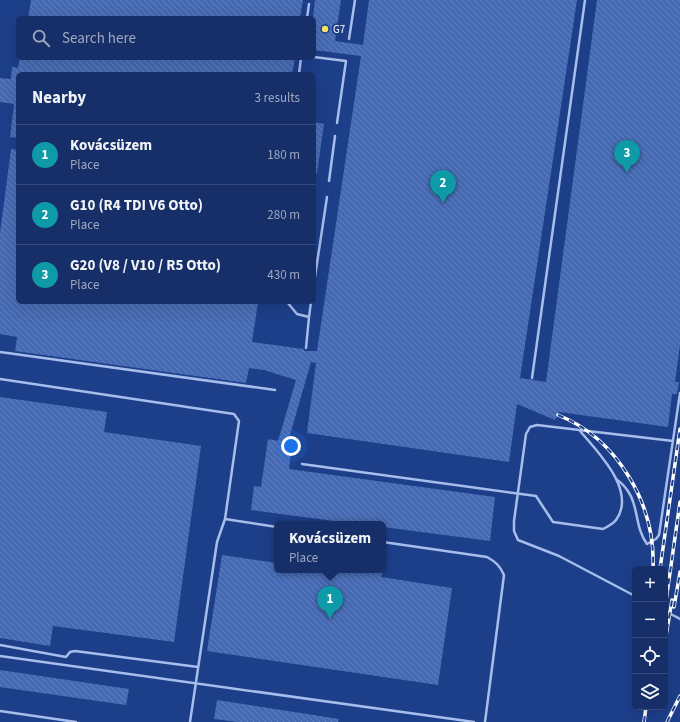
<!DOCTYPE html>
<html lang="en">
<head>
<meta charset="utf-8">
<style>
	:root { --surface:#162f68; --page:#1f376e; --text:#f1f3f6; --muted:#9ea9c0; --line:#354a7c; --accent:#fce365 }
	body { margin:0; font-family:"Source Sans 3",sans-serif; background:var(--page); color:var(--text) }
	.controls { position:absolute; right:12px; bottom:12px; display:grid; overflow:hidden; border-radius:6px; box-shadow:0 4px 16px #0002 }
	.controls button { width:36px; height:36px; display:grid; place-items:center; padding:0; border:0; border-bottom:1px solid var(--line); background:var(--surface); color:var(--text); font:20px sans-serif }
	.you { position:absolute; left:291px; top:446px; width:14px; height:14px; margin:-10px; border:3px solid #fff; border-radius:50%; background:#1a73e8; box-shadow:0 0 0 6px #1a73e833 }
	.badge { display:grid; place-items:center; width:26px; height:26px; border-radius:50%; background:var(--accent); color:#fff; font-size:13px; font-weight:700 }
	.pin { position:absolute; translate:-50% -33px; filter:drop-shadow(0 1px 2px #0008) }
	.pin::after { content:''; position:absolute; top:21px; width:14px; height:12px; background:inherit; clip-path:polygon(0 0,100% 0,50% 100%) }
	.popup { position:absolute; left:274px; top:521px; width:112px; height:52px; box-sizing:border-box; display:grid; place-content:center; border-radius:6px; background:var(--surface); filter:drop-shadow(0 1px 3px #0005); font-size:13px; white-space:nowrap; color:var(--muted) }
	.popup b { font-size:15px; color:var(--text) }
	.popup::after { content:''; position:absolute; left:50%; top:100%; margin-left:-8px; border:8px solid transparent; border-top-color:var(--surface) }
	.list { margin:0; padding:0; list-style:none }
	h2 { display:flex; justify-content:space-between; align-items:center; height:52px; margin:0; padding:0 16px; font-size:17px }
	h2 small { font-size:13px; font-weight:400; color:var(--muted) }
	.list li { display:grid; grid-template-columns:26px 1fr auto; gap:12px; align-items:center; box-sizing:border-box; height:60px; padding:0 16px; border-top:1px solid var(--line) }
	.list b { display:block; font-size:15px; white-space:nowrap }
	.list p { margin:0; font-size:13px; white-space:nowrap; color:var(--muted) }
	.list em { font-size:13px; font-style:normal; color:var(--muted) }
	.icon { flex:none; width:22px; height:22px; fill:none; stroke:currentColor; stroke-width:2; stroke-linecap:round; stroke-linejoin:round }
	.map { position:relative; flex:none; width:680px; height:722px; overflow:hidden }
	.search { position:absolute; background:var(--surface); box-shadow:0 4px 16px #0002; left:16px; top:16px; width:300px; height:44px; display:flex; align-items:center; gap:10px; box-sizing:border-box; padding:0 14px; border-radius:6px; color:var(--muted); font-size:15px }
	.panel { position:absolute; background:var(--surface); box-shadow:0 4px 16px #0002; left:16px; top:72px; width:300px; height:232px; border-radius:6px }
	.map>svg:first-child { display:block }
	.building { fill:url(#building-back-hatch) }
	.lines { fill:none; stroke-linecap:round; stroke-linejoin:round }
	.service { stroke:#a7beec; stroke-width:2.5 }
	.rail-casing { stroke:#fff; stroke-width:3.5 }
	.rail { stroke:#1d3f8a; stroke-width:2; stroke-dasharray:6; stroke-linecap:butt }
	.poi-dot { fill:#fce365; stroke:#1d3f8a; stroke-width:1.5 }
	.labels { text-anchor:middle; dominant-baseline:central; stroke-width:4; stroke-linejoin:round; paint-order:stroke }
	.poi-label { font-size:11px; fill:#fff; stroke:#1d3f8a; text-anchor:start }
</style>
</head>
<body>
<div class="map">
<svg width="680" height="722" viewBox="0 0 680 722">
	<defs>
		<pattern id="building-back-hatch" width="6" height="6" patternUnits="userSpaceOnUse"><rect width="6" height="6" fill="#4569b2"/><path d="M-1 5l2 2M0 0l6 6M5-1l2 2" fill="none" stroke="#6180be"/></pattern>
	</defs>
	<rect width="100%" height="100%" fill="#1d3f8a"/>
	<!-- building -->
	<path class="building" d="M31,0H303L300,18H28Z
		M315,0H341L335,41L363,45L369,0H577L520,378L546,382L597,0H680V345L675,382H679L677,394H672L668,427L559,412L555,420L517,404L509,462L307,433L316,363L311,362L288,442H292L289,469L495,497L490,541L383,527V524H357L251,510L254,486L261,487L268,439L278,441L296,380L264,370L249,368L246,383L15,351L17,337L0,334V233L11,149L18,150V302H258L252,342L303,349L305,351H317L361,56L314,50V18H313Z
		M20,58H295L292,74H18V138L10,137L14,104L0,102V78L11,79L12,67L18,68Z
		M314,122L324,124L317,173H314Z
		M0,397L107,412L104,432L201,446L174,642L53,626L50,646L0,638Z
		M222,555L277,563V570H383L381,577L452,588L438,685L207,651Z
		M0,670L129,689L126,705L0,687Z
		M217,700L339,719L338,722H238L214,719Z"/>
	<g class="lines">
		<!-- service -->
		<path class="service" d="M307,18L309,4
			M349,39L355,0
			M314,57L346,61L337,123
			M299,74L301,58
			M329,181L335,136
			M314,283L327,197
			M287,302L297,314L309,317L311,302
			M306,348L309,317
			M0,352L275,390
			M532,378L585,0
			M0,379L234,414L239,421L225,519L217,542L190,722
			M302,464L536,496L553,522L603,529C607,527 613,524 616,520C637,491 598,452 580,431
			M616,479C642,497 632,524 647,544L656,539L659,535L680,393
			M225,519L277,527
			M383,542L487,557C496,562 500,566 504,575L485,722
			M635,596L559,556L518,540L514,531V521L526,434L530,427L537,425L673,441
			M665,611L680,619
			M0,645L66,657L70,652L75,651L198,667
			M0,656L474,722
			M0,711L76,722"/>
		<!-- rail casing -->
		<g class="rail-casing">
			<path id="rail" d="M558,415C618,439 656,505 653,569
				M660,569L680,429
				M674,607L680,572
				M665,608L680,502
				M665,642L672,600
				M644,722L646,707
				M667,722L680,696"/>
		</g>
		<!-- rail -->
		<use href="#rail" class="rail"/>
	</g>
	<!-- markers -->
	<circle class="poi-dot" cx="325" cy="29" r="4"/>
	<g class="labels">
		<!-- poi labels -->
		<g class="poi-label">
			<text x="333" y="29">G7</text>
		</g>
	</g>
</svg>
<div class="controls">
<button>+</button>
<button>−</button>
<button><svg class="icon" aria-label="locate" viewBox="0 0 24 24"><circle cx="12" cy="12" r="6"/><path d="M12 2v4M12 18v4M2 12h4M18 12h4"/></svg></button>
<button><svg class="icon" aria-label="layers" viewBox="0 0 24 24"><path d="M12 4l9 5-9 5-9-5zM3 14l9 5 9-5"/></svg></button>
</div>
<div class="you"></div>
<div class="pin badge" style="left:330px;top:619px;background:#0f9aa8">1</div>
<div class="popup"><b>Kovácsüzem</b>Place</div>
<div class="pin badge" style="left:443px;top:203px;background:#0f9aa8">2</div>
<div class="pin badge" style="left:627px;top:173px;background:#0f9aa8">3</div>
<div class="search"><svg class="icon" aria-label="search" viewBox="0 0 24 24"><circle cx="10" cy="10" r="6"/><path d="M15 15l6 6"/></svg>Search here</div>
<section class="panel">
<h2>Nearby<small>3 results</small></h2>
<ul class="list">
<li><span class="badge" style="background:#0f9aa8">1</span><div><b>Kovácsüzem</b><p>Place</p></div><em>180 m</em></li>
<li><span class="badge" style="background:#0f9aa8">2</span><div><b>G10 (R4 TDI V6 Otto)</b><p>Place</p></div><em>280 m</em></li>
<li><span class="badge" style="background:#0f9aa8">3</span><div><b>G20 (V8 / V10 / R5 Otto)</b><p>Place</p></div><em>430 m</em></li>
</ul>
</section>
</div>
</body>
</html>
